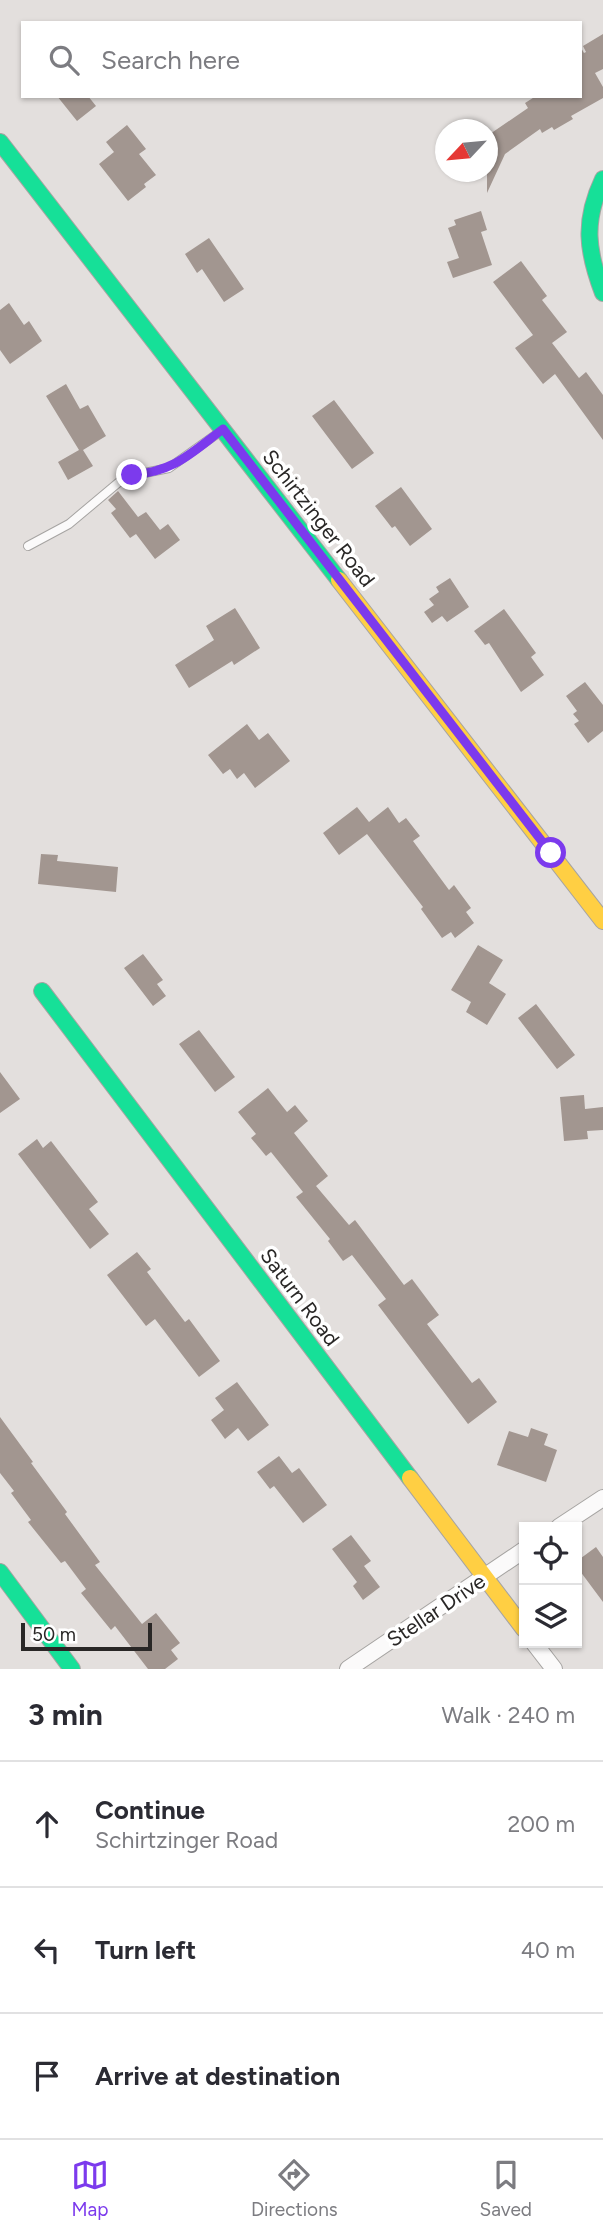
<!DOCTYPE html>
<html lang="en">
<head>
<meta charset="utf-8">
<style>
	:root { --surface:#fff; --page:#f2f2f3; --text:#2b2b33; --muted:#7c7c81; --line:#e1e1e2; --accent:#7c3aed }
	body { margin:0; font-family:Figtree,sans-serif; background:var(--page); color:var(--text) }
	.controls { position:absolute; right:21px; bottom:21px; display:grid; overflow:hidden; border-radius:0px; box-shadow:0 2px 5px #0004 }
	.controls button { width:63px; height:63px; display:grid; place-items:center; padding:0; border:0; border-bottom:2px solid var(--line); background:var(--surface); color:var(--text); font:35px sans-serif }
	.compass { position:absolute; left:435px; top:119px; width:63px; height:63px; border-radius:50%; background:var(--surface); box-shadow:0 2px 5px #0004; rotate:244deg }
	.scale { position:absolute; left:21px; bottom:18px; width:131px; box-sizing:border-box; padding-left:7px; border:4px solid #292726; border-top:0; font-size:19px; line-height:24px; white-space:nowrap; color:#292726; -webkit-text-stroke:5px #fff; paint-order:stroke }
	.stop { position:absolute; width:21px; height:21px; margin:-16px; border:5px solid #7c3aed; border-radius:50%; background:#fff }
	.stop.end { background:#7c3aed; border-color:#fff; box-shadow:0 2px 7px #0008 }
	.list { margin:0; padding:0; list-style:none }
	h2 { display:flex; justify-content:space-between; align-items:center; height:91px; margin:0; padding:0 28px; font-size:30px }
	h2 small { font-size:23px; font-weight:400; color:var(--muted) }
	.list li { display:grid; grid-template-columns:46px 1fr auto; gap:21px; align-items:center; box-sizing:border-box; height:126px; padding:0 28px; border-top:2px solid var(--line) }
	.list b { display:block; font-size:26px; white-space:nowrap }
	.list p { margin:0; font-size:23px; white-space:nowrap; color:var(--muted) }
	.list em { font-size:23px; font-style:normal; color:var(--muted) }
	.icon { flex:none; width:38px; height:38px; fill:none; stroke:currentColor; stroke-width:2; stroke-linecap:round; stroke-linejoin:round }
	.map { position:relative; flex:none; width:603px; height:1669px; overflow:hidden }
	.search { position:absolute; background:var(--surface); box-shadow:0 2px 5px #0004; left:21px; right:21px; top:21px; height:77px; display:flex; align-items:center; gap:18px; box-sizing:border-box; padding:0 24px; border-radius:0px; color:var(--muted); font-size:26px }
	.sheet { height:469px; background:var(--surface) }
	nav { display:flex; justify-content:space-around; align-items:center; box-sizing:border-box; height:98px; border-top:2px solid var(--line); background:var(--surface); font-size:19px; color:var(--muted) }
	nav a { display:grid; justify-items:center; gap:4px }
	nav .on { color:var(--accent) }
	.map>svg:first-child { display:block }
	.building { fill:#a29690 }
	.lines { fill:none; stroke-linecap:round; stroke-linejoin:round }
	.lane-casing { stroke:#a6a4a2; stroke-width:10 }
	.street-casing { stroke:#a6a4a2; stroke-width:18 }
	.fast-casing { stroke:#a6a4a2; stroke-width:18 }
	.slow-casing { stroke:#a6a4a2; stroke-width:18 }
	.lane { stroke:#fbfafa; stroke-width:8 }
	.street { stroke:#fbfafa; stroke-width:16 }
	.fast { stroke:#16e098; stroke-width:16 }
	.slow { stroke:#ffcf43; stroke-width:16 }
	.route { stroke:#7c3aed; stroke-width:9 }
	.labels { text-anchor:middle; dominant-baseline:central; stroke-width:7; stroke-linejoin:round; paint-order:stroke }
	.street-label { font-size:21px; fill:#292726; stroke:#fff }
</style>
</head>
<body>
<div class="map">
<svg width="603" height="1669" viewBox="0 0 603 1669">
	<rect width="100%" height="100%" fill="#e3dfdd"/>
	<!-- building -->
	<path class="building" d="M603,34V69L595,73L603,87V98L571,116L573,119L554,130L552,127L542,133L540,129L505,154L487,193V136L528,108L525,103L536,96H580V46L584,53L586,52L583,46Z
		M57,96H88L96,106L77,121Z
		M127,125L146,149L139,154L156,175L144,184L146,187L128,201L99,164L114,152L106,142Z
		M481,211L487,230L481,232L492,265L453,278L447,262L459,258L448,228L456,225L454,220Z
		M209,238L244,289L224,302L202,269L197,273L185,254Z
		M521,261L547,296L542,300L567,332L552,343L579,378L586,372L603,395V440L555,374L543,384L515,348L533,335L493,282Z
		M9,303L24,325L29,321L42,341L10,364L0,350V310Z
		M66,384L80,409L88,405L106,436L83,450L93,466L68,480L58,462L79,450L46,396Z
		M334,400L374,453L352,469L312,416Z
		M401,487L432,529L410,546L395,526L392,528L375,506Z
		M118,491L138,517L146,512L160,530L168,524L180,540L155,559L136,534L130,538L111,513L116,509L108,500Z
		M450,578L469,607L447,622L442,616L432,623L424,612L434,605L429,599L439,592L436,587Z
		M235,608L260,648L234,665L232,661L189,688L175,665L214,640L206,626Z
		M504,609L536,653L531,657L544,675L521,692L489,643L485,645L474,631Z
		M585,682L603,705V731L588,743L574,724L579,721L573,714L577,711L566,696Z
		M247,724L259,740L268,733L290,761L255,788L244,773L237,779L230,769L223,774L208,755Z
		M357,807L369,822L388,807L399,823L406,818L420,836L413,841L449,890L454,885L471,908L466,912L474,923L455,938L451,932L442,938L421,909L423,907L367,834L339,855L323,833Z
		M41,854L58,855L57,861L118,867L116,892L38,884Z
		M478,945L503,960L489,983L506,994L487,1025L466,1012L471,1002L451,990Z
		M143,954L163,980L157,984L166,996L153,1006L124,968Z
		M536,1004L575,1055L557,1069L518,1018Z
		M199,1030L235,1077L215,1092L179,1044Z
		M0,1072L20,1099L0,1113Z
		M268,1088L287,1112L295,1105L308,1121L294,1133L328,1176L316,1186L349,1225L355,1220L404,1285L412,1279L439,1315L427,1324L472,1383L479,1378L497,1402L468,1424L378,1305L386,1299L352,1255L343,1261L328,1241L330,1239L296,1197L303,1192L271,1152L266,1156L251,1138L256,1134L238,1112Z
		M584,1095L585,1109L603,1107V1130L587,1131L588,1139L564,1141L560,1097Z
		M37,1139L43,1148L51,1141L98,1202L89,1209L109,1234L90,1249L18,1154Z
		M137,1252L151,1269L147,1272L185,1322L189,1319L220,1361L199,1377L155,1319L146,1326L107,1275Z
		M237,1382L269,1425L248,1441L238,1428L225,1439L211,1420L224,1410L215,1398Z
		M0,1417L33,1462L31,1463L67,1512L65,1514L100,1562L95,1565L142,1624L156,1613L180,1643L171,1650L178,1659L165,1669H148L115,1626L111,1630L81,1593L86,1589L65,1561L61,1563L28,1522L31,1520L11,1493L14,1491L0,1473Z
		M531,1428L548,1434L544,1445L557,1450L546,1482L497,1465L509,1431L528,1437Z
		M279,1456L292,1473L299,1468L327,1505L303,1523L274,1486L270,1489L257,1472Z
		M351,1535L371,1561L364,1566L380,1587L363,1600L353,1586L357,1582L332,1549Z
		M596,1547L603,1557V1602L577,1567V1561Z"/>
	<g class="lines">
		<!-- lane casing -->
		<g class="lane-casing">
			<path id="lane" d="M28,546L69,524L125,477L169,468L221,431"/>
		</g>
		<!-- street casing -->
		<g class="street-casing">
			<path id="street" d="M559,1527L603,1498
				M534,1643L554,1669
				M348,1669L524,1550"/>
		</g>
		<!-- fast casing -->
		<g class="fast-casing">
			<path id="fast" d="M0,142L339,580
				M603,179C583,221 587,251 603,293
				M42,991L410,1478
				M0,1572L72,1669"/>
		</g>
		<!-- slow casing -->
		<g class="slow-casing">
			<path id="slow" d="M339,580L603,921
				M410,1478L524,1629"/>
		</g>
		<!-- lane -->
		<use href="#lane" class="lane"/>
		<!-- street -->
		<use href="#street" class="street"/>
		<!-- fast -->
		<use href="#fast" class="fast"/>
		<!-- slow -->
		<use href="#slow" class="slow"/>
	</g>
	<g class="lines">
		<!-- route -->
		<path class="route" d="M132,475C175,471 190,454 223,429L551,853"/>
	</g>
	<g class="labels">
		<!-- street labels -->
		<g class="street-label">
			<text transform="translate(319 518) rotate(52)">Schirtzinger Road</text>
			<text transform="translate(300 1297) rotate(53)">Saturn Road</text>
			<text transform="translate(436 1610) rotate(-34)">Stellar Drive</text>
		</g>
	</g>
</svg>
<div class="controls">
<button><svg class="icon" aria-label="locate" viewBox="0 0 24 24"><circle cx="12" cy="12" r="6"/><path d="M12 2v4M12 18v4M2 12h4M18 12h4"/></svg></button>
<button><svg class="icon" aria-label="layers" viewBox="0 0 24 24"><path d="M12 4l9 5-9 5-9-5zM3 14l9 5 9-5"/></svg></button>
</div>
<svg class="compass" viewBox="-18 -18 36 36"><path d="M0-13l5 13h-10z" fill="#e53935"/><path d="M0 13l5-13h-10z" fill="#7c7c81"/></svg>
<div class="scale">50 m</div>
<div class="stop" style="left:551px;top:853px"></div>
<div class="stop end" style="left:132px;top:475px"></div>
<div class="search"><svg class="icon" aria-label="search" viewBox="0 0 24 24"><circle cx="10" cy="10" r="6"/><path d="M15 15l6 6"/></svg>Search here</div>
</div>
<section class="sheet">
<h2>3 min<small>Walk · 240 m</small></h2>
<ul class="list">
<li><svg class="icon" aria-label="ahead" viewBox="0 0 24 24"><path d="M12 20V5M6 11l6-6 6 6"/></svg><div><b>Continue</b><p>Schirtzinger Road</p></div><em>200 m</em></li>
<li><svg class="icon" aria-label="left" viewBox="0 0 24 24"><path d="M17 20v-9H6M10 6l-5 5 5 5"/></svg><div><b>Turn left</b></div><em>40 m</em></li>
<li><svg class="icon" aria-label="arrive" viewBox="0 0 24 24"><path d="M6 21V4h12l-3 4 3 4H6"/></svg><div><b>Arrive at destination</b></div></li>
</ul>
</section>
<nav>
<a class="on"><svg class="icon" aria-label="map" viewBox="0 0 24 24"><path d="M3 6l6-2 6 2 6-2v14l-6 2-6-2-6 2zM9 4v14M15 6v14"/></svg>Map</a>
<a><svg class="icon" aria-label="directions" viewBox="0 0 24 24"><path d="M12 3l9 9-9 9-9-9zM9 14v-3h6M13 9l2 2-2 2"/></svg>Directions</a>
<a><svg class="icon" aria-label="saved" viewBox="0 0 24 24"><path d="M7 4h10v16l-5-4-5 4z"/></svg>Saved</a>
</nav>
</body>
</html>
